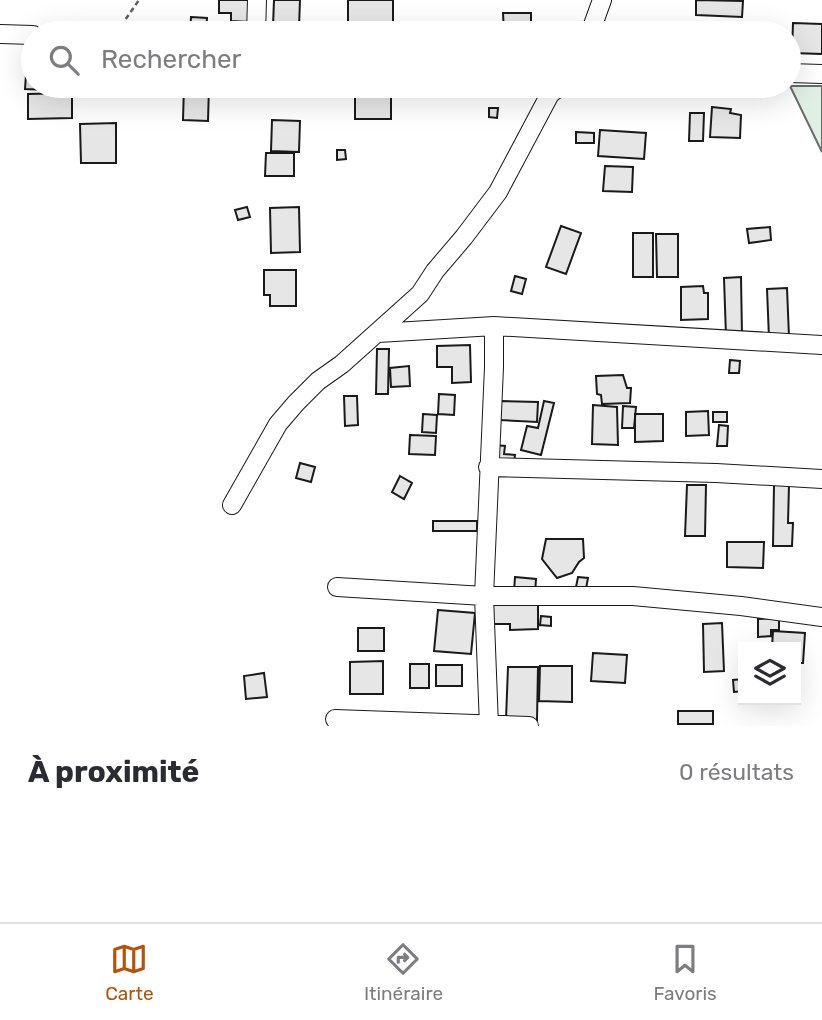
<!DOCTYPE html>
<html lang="fr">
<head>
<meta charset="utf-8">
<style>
	:root { --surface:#fff; --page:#f2f2f3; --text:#2b2b33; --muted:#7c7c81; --line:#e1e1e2; --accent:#b45309 }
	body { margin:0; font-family:Rubik,sans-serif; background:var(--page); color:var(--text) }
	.controls { position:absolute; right:21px; bottom:21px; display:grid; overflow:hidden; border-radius:0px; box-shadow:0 7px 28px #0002 }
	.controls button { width:63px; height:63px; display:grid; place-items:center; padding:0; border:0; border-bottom:2px solid var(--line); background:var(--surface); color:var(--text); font:35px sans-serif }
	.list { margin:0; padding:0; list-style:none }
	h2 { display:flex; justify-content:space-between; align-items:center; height:91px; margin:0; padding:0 28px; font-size:30px }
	h2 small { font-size:23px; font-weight:400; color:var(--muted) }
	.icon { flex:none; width:38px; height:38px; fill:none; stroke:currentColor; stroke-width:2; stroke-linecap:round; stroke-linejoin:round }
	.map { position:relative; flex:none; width:822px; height:726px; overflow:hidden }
	.search { position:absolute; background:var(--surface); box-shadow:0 7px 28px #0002; left:21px; right:21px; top:21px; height:77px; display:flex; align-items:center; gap:18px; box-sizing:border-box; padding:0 24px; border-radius:38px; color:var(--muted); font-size:26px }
	.sheet { height:196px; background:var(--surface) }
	nav { display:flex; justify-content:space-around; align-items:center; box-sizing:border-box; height:98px; border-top:2px solid var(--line); background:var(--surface); font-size:19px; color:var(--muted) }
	nav a { display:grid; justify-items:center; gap:4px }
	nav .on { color:var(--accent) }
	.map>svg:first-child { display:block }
	.green { fill:#e0efe3; stroke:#6a6a6a; stroke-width:2 }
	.building { fill:#e6e6e6; stroke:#1a1a1a; stroke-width:2 }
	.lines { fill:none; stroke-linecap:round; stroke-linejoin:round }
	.minor-casing { stroke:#1a1a1a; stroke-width:20 }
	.path { stroke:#5f5f5f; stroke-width:2.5; stroke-dasharray:5 3.5; stroke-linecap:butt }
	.minor { stroke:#fff; stroke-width:18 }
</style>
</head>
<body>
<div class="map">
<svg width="822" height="726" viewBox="0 0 822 726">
	<rect width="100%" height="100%" fill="#fff"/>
	<!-- green -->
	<path class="green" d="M790,86H822V152Z"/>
	<!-- building -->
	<path class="building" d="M219,0H250V22L231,21V13H219Z
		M274,0H300L299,27L273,26Z
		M348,0H393V27H348Z
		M696,0L743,1L742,17L696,15Z
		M503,13H531V33H504Z
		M191,17L207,18L206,33H190Z
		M793,23L822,24V54L792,53Z
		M169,25H181L180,33H169Z
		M280,29H302V33H280Z
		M32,60L33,86H71V91L25,89L26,75H31Z
		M184,86H209L208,121L183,120Z
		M714,86H723L722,97L713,96Z
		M72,93V118L28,119V94Z
		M355,96H391V119H355Z
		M712,107L731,109L730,113L741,115L740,138L710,137Z
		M489,108H498L497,118L489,117Z
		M690,113H704L703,141H689Z
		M272,120L300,121L299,152L271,151Z
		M116,123V163H81L80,124Z
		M600,130L646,133L644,159L598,156Z
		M576,132L594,133V143H576Z
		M337,150H345L346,159L337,160Z
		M266,153H294V176H265Z
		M605,166L633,167L632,192L603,191Z
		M247,207L250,217L238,220L235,210Z
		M299,207L300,252L271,253L270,208Z
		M561,226L581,233L566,274L546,267Z
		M770,227L771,240L749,243L747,229Z
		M633,233H653V277H633Z
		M656,234H678V277H657Z
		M264,270H296V306H270V295H264Z
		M515,276L526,279L522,294L511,291Z
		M741,277L742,335L726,336L724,278Z
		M703,286L704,293H708V319L681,320V287Z
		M787,288L789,337L769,338L767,289Z
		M470,345L471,382L452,383V367H437V346Z
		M377,349H389L388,394H376Z
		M730,360L740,361L739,373H729Z
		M409,366L410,386L391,387L390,368Z
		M623,375L627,388H631L630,403L602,404L601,395L597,394L596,376Z
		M439,394L455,395L454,415L438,414Z
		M344,396H357L358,425L345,426Z
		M501,401L538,402L537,422L500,420Z
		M544,401L554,403L541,455L521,450L527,426L538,428Z
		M593,405L617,407L618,445L592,444Z
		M623,406L636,407L634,428H622Z
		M708,411L709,435L686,436V412Z
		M713,412H727V422H713Z
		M423,414L437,415L436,433L422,432Z
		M635,414H663V441L635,442Z
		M719,425L728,426L727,446H717Z
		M410,435L436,436L435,455L409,454Z
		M495,445L505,446L504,454L515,455L514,463L493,461Z
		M300,463L315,467L311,482L296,478Z
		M400,476L412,483L404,499L392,492Z
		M687,485H706L705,536H685Z
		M774,485H789L788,523H793L792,546H773Z
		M433,521H477V531H433Z
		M546,539H583L584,558L579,562L572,573L557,578L542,559Z
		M727,542H764L763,568L727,567Z
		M515,577L536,579L535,594L514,592Z
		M578,577L588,578L585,594L575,592Z
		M538,603V629L510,630V624H492V604Z
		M438,610L475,613L471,654L434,651Z
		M541,616L551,617V626L540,625Z
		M779,618V630H771V636L758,637V619Z
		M722,623L724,671L704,672L703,624Z
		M358,628H384V651H358Z
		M773,631L805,633L803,663H796V665V647H772Z
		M593,653L627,655L625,683L591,681Z
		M383,661V694H350V662Z
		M410,664H429V688H410Z
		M436,665H462V686H436Z
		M540,666H572V702L539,701Z
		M508,667H538L537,720L506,719Z
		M264,673L267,697L246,699L244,676Z
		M743,679V691L734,692L733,680Z
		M678,711H713V724H678Z"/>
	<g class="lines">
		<!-- minor casing -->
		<g class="minor-casing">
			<path id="minor" d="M256,33L257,0
				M590,33L602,0
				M0,34L33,35
				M789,73L822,74
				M378,333L494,326L822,345
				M488,467L716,473L822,479
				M232,505L278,424L296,403L318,381L342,364L420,294L435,271L464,237L498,192L550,94L561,86
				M337,587L484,596H633L741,606L822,617
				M335,719L529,726
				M489,726L484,596L494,367V326"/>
		</g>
		<!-- path -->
		<path class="path" d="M116,33L139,0"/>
		<!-- minor -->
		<use href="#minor" class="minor"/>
	</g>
</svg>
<div class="controls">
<button><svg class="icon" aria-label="layers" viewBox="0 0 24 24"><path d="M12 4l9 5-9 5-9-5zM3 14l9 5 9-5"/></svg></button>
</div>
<div class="search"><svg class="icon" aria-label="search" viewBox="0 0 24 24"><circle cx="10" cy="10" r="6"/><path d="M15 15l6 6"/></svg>Rechercher</div>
</div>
<section class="sheet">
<h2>À proximité<small>0 résultats</small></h2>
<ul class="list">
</ul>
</section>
<nav>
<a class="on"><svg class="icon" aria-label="map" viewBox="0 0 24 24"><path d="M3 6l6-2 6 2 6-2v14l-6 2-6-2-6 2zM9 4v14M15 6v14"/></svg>Carte</a>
<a><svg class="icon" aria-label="directions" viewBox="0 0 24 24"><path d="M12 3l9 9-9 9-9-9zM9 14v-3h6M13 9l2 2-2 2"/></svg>Itinéraire</a>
<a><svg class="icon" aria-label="saved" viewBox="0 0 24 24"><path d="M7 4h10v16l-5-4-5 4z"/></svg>Favoris</a>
</nav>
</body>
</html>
